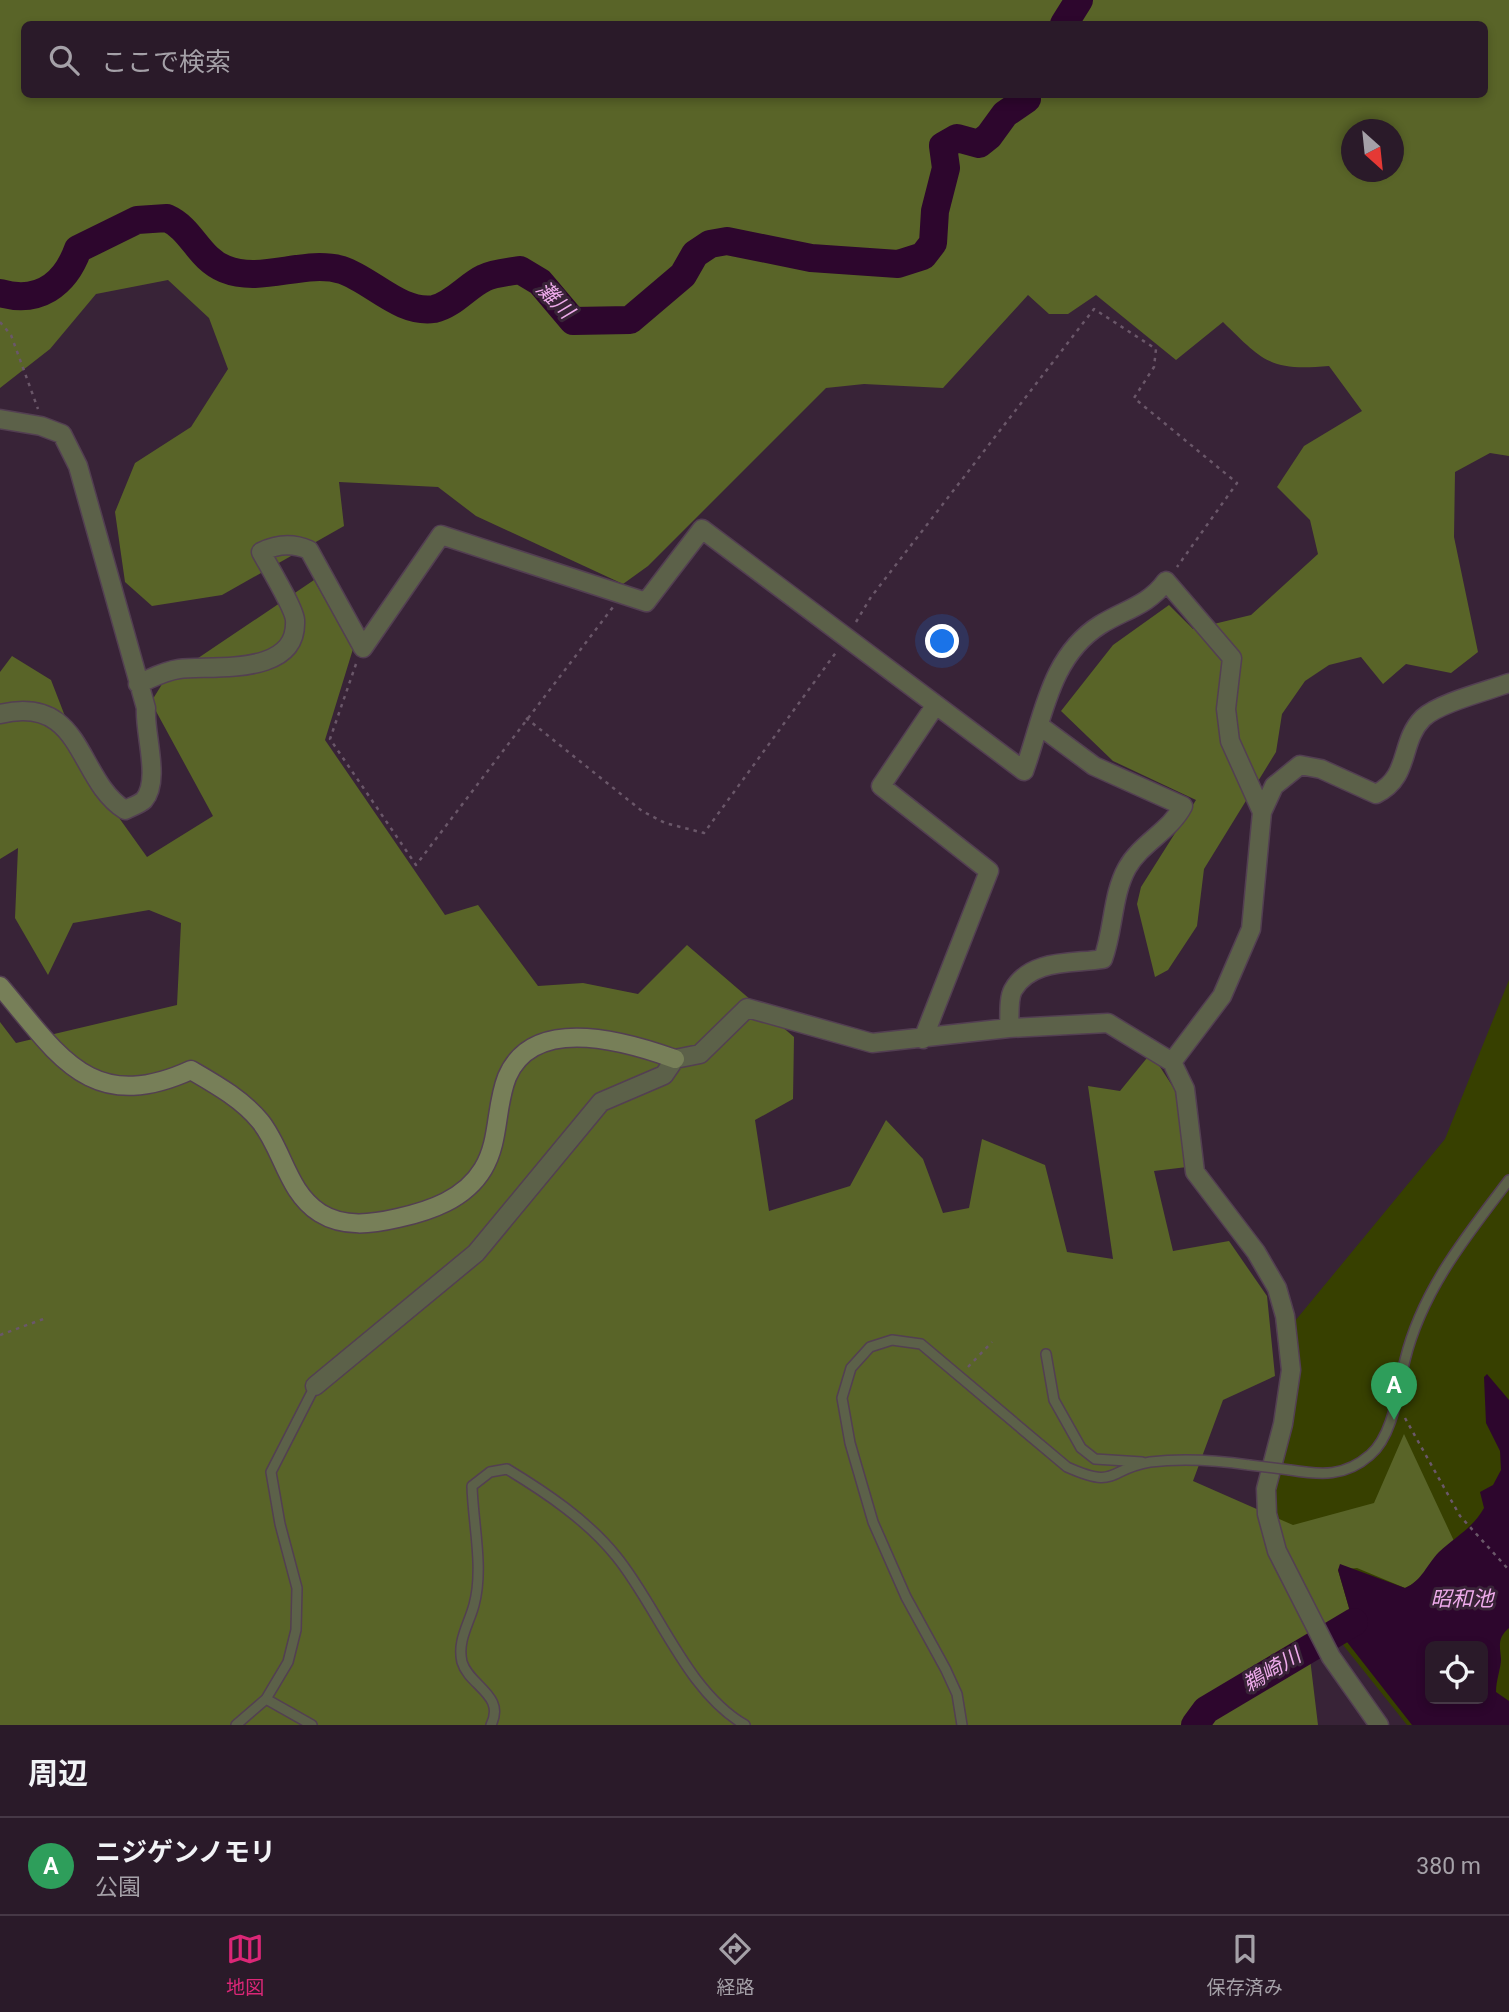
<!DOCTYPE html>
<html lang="ja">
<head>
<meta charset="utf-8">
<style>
	:root { --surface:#2a1a29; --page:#322331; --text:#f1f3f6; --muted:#a5a1a8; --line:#463846; --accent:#db2777 }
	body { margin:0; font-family:Roboto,"Noto Sans JP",sans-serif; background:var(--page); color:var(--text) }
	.controls { position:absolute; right:21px; bottom:21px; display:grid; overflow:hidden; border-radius:10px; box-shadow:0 4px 10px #0003 }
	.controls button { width:63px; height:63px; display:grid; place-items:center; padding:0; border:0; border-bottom:2px solid var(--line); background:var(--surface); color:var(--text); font:35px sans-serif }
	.compass { position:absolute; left:1341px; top:119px; width:63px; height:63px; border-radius:50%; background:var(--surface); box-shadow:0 4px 10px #0003; rotate:153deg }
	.you { position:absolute; left:943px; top:642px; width:24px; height:24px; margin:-18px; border:5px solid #fff; border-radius:50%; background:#1a73e8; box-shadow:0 0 0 10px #1a73e833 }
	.badge { display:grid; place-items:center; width:46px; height:46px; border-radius:50%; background:var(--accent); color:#fff; font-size:23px; font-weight:700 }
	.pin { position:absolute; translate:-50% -58px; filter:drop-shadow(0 2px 4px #0008) }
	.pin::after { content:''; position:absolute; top:37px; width:24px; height:21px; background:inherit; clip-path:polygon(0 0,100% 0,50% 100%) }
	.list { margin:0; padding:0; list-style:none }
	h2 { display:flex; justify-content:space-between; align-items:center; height:91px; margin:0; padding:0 28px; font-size:30px }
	h2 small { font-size:23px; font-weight:400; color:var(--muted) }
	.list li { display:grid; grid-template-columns:46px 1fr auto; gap:21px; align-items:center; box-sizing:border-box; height:98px; padding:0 28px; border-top:2px solid var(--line) }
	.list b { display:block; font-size:26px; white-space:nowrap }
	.list p { margin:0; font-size:23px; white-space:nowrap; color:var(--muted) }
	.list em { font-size:23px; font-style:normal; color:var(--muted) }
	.icon { flex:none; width:38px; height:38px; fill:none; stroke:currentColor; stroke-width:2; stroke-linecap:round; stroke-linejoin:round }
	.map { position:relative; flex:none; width:1509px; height:1725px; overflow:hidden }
	.search { position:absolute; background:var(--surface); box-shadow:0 4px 10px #0003; left:21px; right:21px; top:21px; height:77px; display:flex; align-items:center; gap:18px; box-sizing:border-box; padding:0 24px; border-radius:10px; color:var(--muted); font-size:26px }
	.sheet { height:189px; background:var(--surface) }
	nav { display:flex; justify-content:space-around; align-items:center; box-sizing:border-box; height:98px; border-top:2px solid var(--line); background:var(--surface); font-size:19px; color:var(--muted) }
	nav a { display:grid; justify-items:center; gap:4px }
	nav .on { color:var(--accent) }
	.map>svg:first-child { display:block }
	.green { fill:#374000; fill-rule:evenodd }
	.forest { fill:#596428; fill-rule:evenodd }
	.water { fill:#2d062d; fill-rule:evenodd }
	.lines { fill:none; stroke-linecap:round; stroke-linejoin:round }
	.river { stroke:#2d062d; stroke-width:28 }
	.lane-casing { stroke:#533f52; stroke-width:12 }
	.street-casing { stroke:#533f52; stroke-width:21 }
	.secondary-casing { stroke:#533f52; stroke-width:21 }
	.path { stroke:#6a5769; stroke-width:2.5; stroke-dasharray:3.5 5; stroke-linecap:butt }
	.lane { stroke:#5c6149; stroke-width:9 }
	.street { stroke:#5c6149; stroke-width:18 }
	.secondary { stroke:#777f58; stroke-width:18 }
	.lane-bridge-casing { stroke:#533f52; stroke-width:12; stroke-linecap:butt }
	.lane-bridge { stroke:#5c6149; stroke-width:9 }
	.labels { text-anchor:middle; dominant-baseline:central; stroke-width:6; stroke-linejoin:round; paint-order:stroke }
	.water-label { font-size:21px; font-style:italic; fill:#eeabeb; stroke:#382337 }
</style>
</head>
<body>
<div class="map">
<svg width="1509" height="1725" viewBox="0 0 1509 1725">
	<rect width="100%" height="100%" fill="#382337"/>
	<!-- green -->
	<path class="green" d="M1509,980V1725H1407L1316,1611L1267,1514L1290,1327L1445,1139ZM1430,1646H1483V1699H1430Z"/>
	<!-- forest -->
	<path class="forest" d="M0,0H1509V456L1490,453L1455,472L1454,537L1478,652L1451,673L1406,664L1383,684L1361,657L1329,665L1305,681L1282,714L1276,752L1204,869L1197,926L1168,970L1155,977L1137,904L1141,887L1196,800L1113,761L1061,711L1113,645L1169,605L1193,629L1251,615L1318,554L1310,520L1277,487L1304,446L1362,411L1329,366C1270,371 1264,362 1223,322L1176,360L1096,295L1068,314H1049L1028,295L943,388L864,384L826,388L648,566L623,584L476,516L438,487L339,482L344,526L222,595L152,606L125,582L115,512L135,463L191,427L228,369L209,318L168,280L96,294L50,349L0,388ZM24,24H1484V94H24ZM1352,130H1394V172H1352Z
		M314,580L353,649L325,740L445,915L478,905L538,986L583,983L638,994L687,945L794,1037L793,1099L755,1120L769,1211L850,1186L886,1120L923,1159L943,1213L969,1208L982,1139L1045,1165L1067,1252L1113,1259L1088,1086L1120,1091L1151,1053L1175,1090L1187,1167L1154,1171L1173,1251L1229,1241L1267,1296L1275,1376L1223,1400L1193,1481L1293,1525L1374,1503L1404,1434L1454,1541C1435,1555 1425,1580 1405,1588L1357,1568L1338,1570L1349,1608L1348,1621L1308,1642L1318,1725H0V1022L16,1043L177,1005L181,923L149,910L73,923L48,975L15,918L18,848L0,859V672L12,656L51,680L87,773L147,857L213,816L151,702L164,681Z"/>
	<!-- water -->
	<path class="water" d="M1487,1374L1509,1400V1628C1497,1638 1500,1646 1501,1659C1501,1668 1496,1680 1496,1692L1509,1701V1725H1412L1347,1642L1343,1626L1348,1621L1349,1608L1338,1570L1340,1564L1405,1588C1422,1581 1427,1564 1439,1552C1455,1537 1473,1528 1484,1508L1480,1492L1493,1485L1501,1470L1500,1451L1486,1423L1484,1377ZM1430,1646H1483V1699H1430Z"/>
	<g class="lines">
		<!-- river -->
		<path class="river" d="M1064,24L1079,0
			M0,293C38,304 65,285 78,249L137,220L167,218C192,229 198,258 225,269C262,284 304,259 342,270C372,280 400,314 434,309C453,305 467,286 484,278C494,273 509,272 520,270L540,282L573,321L630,320L683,275L695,254L710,244L727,241L811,258L898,264L923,256L933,243L935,211L946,168L943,146L957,138L979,144L989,136L1005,114L1027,99L1025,94
			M1195,1725L1206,1710L1354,1622"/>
		<!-- lane casing -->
		<g class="lane-casing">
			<path id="lane" d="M1046,1354L1054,1400L1081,1448L1095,1459L1142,1462
				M1290,1470C1321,1475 1345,1477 1370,1455C1394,1435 1398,1388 1405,1360C1422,1290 1467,1235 1509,1180
				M266,1699L312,1725
				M236,1725L266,1699L288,1662L296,1630L297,1588L280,1524L271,1472L315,1386
				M491,1725C506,1695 469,1686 462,1662C457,1641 469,1624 474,1605C484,1568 473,1524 472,1486L490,1472L507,1469C545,1492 587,1520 616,1556C658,1607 686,1691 745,1725
				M962,1725L957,1694L946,1670L906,1597L873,1522L850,1443L842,1398L851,1368L870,1347L892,1340L921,1344L1067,1467C1118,1490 1107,1469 1150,1462C1184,1458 1215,1460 1249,1465"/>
		</g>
		<!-- street casing -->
		<g class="street-casing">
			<path id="street" d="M0,419L41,426L62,434L78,466L146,708C144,733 161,780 144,800C140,804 131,807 125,810C76,779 84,694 0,714
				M138,684C152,678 164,671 179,669C214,665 298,677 295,620C294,608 268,565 261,552C277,544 293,543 309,550L363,648L441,535L646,602L702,529L1024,771C1043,720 1049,657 1100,625C1124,610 1149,605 1166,581L1232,658L1226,709L1230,741L1262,812
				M1009,1028C1010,1017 1008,999 1013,990C1031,958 1074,964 1103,959C1114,929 1112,895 1127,868C1141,843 1170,831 1183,806L1094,766L1040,726
				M923,1039L989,871L881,786L935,706
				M1172,1062L1222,996L1251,929L1262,812L1274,786L1300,765L1321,769L1376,794C1411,777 1399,742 1423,718C1439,703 1487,691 1509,683
				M315,1386L476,1253L601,1102L664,1075L675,1059L700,1054L747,1008L872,1043L1009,1028L1108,1023L1172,1062L1185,1089L1195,1172L1256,1252L1277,1288L1285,1316L1291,1370L1283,1424L1266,1489L1267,1514L1277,1551L1331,1657L1379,1725"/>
		</g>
		<!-- secondary casing -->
		<g class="secondary-casing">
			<path id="secondary" d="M0,986C58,1054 90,1116 191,1070C215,1084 242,1099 260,1121C283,1149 287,1192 320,1213C344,1228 372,1224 398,1218C430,1211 465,1199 483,1169C500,1141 495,1107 507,1077C534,1013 628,1042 675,1059"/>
		</g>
		<!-- path -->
		<path class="path" d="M0,322L11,335L38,409
			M856,622L871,597L1094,309L1156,349L1154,367L1134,398L1237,483L1177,567
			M356,664L330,739L416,865L613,607
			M526,718L642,811L665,823L704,833L837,651
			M0,1335L46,1318
			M968,1367L992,1342
			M1405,1418L1460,1516L1509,1570"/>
		<!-- lane -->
		<use href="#lane" class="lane"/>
		<!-- street -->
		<use href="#street" class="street"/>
		<!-- secondary -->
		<use href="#secondary" class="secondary"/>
		<!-- lane-bridge casing -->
		<g class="lane-bridge-casing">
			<path id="lane-bridge" d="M1249,1465L1290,1470"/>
		</g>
		<!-- lane-bridge -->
		<use href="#lane-bridge" class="lane-bridge"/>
	</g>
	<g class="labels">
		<!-- water labels -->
		<g class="water-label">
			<text transform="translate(555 300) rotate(45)">灘川</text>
			<text x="1462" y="1599">昭和池</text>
			<text transform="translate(1272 1670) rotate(-31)">鵜崎川</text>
		</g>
	</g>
</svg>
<div class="controls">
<button><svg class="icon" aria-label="locate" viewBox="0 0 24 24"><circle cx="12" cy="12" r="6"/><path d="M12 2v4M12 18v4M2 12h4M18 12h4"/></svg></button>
</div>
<svg class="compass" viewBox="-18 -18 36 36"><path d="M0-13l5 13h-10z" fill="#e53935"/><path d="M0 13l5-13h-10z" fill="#a5a1a8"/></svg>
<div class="you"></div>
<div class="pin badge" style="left:1394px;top:1420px;background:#2e9e5b">A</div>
<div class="search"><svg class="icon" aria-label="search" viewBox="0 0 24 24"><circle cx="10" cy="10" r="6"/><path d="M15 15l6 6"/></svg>ここで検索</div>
</div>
<section class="sheet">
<h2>周辺<small></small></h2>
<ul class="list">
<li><span class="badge" style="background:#2e9e5b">A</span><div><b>ニジゲンノモリ</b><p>公園</p></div><em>380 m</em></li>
</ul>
</section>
<nav>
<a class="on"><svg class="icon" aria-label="map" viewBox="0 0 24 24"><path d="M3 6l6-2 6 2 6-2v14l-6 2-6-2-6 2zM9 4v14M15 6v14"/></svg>地図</a>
<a><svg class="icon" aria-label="directions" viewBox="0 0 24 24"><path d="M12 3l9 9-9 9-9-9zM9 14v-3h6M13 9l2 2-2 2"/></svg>経路</a>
<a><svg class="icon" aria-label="saved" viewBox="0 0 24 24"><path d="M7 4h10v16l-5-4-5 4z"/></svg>保存済み</a>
</nav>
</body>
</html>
